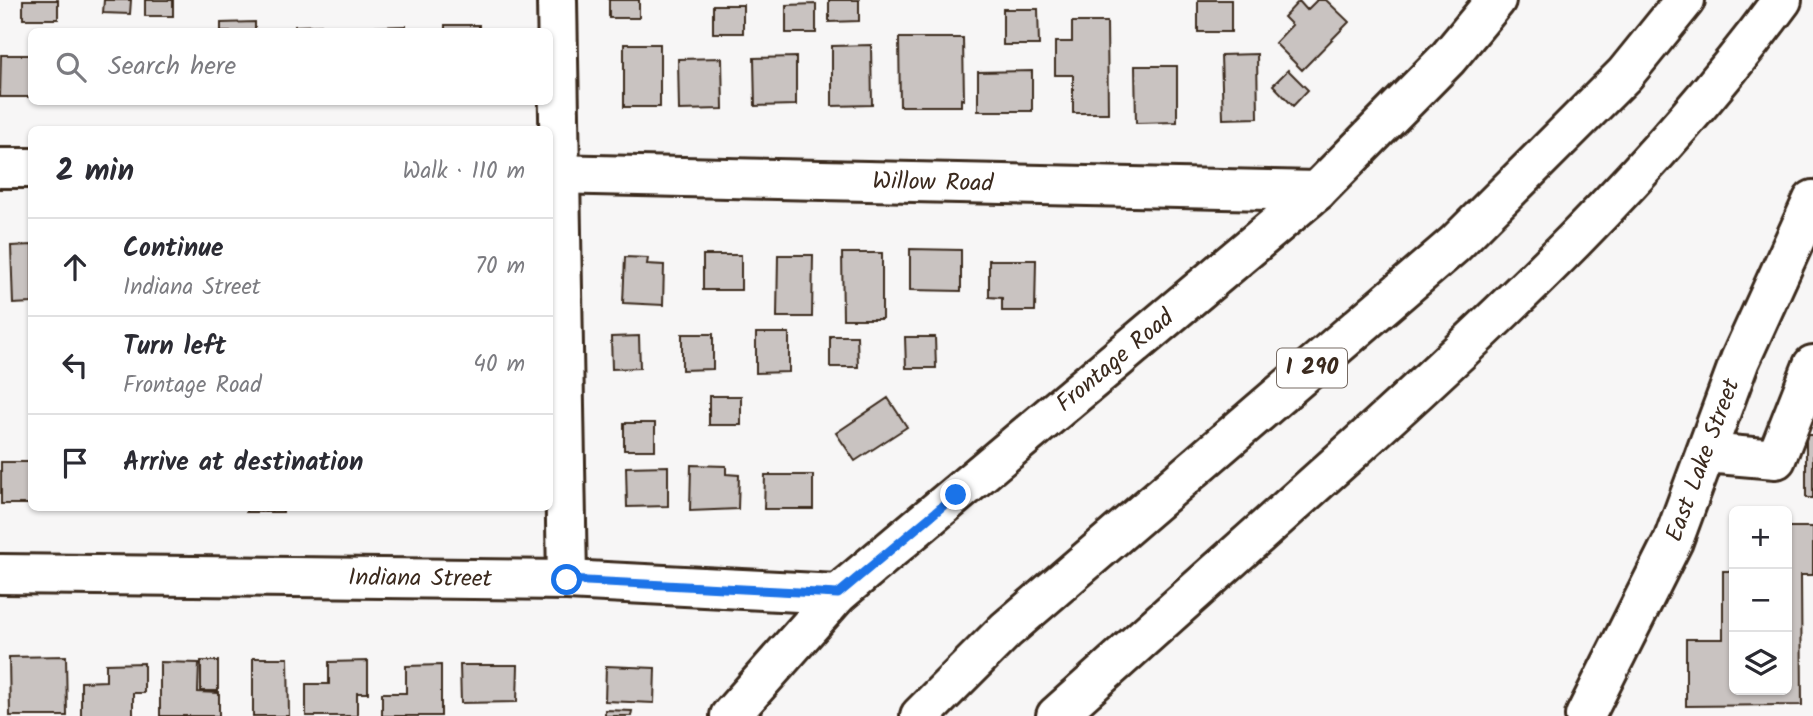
<!DOCTYPE html>
<html lang="en">
<head>
<meta charset="utf-8">
<style>
	:root { --surface:#fff; --page:#f2f2f3; --text:#2b2b33; --muted:#7c7c81; --line:#e1e1e2 }
	body { margin:0; font-family:Kalam,sans-serif; background:var(--page); color:var(--text) }
	.controls { position:absolute; right:21px; bottom:21px; display:grid; overflow:hidden; border-radius:10px; box-shadow:0 2px 5px #0004 }
	.controls button { width:63px; height:63px; display:grid; place-items:center; padding:0; border:0; border-bottom:2px solid var(--line); background:var(--surface); color:var(--text); font:35px sans-serif }
	.stop { position:absolute; width:21px; height:21px; margin:-16px; border:5px solid #1a73e8; border-radius:50%; background:#fff }
	.stop.end { background:#1a73e8; border-color:#fff; box-shadow:0 2px 7px #0008 }
	.list { margin:0; padding:0; list-style:none }
	h2 { display:flex; justify-content:space-between; align-items:center; height:91px; margin:0; padding:0 28px; font-size:30px }
	h2 small { font-size:23px; font-weight:400; color:var(--muted) }
	.list li { display:grid; grid-template-columns:46px 1fr auto; gap:21px; align-items:center; box-sizing:border-box; height:98px; padding:0 28px; border-top:2px solid var(--line) }
	.list b { display:block; font-size:26px; white-space:nowrap }
	.list p { margin:0; font-size:23px; white-space:nowrap; color:var(--muted) }
	.list em { font-size:23px; font-style:normal; color:var(--muted) }
	.icon { flex:none; width:38px; height:38px; fill:none; stroke:currentColor; stroke-width:2; stroke-linecap:round; stroke-linejoin:round }
	.map { position:relative; flex:none; width:1813px; height:716px; overflow:hidden }
	.search { position:absolute; background:var(--surface); box-shadow:0 2px 5px #0004; left:28px; top:28px; width:525px; height:77px; display:flex; align-items:center; gap:18px; box-sizing:border-box; padding:0 24px; border-radius:10px; color:var(--muted); font-size:26px }
	.panel { position:absolute; background:var(--surface); box-shadow:0 2px 5px #0004; left:28px; top:126px; width:525px; height:385px; border-radius:10px }
	.map>svg:first-child { display:block }
	.building { fill:#c9c3c1; stroke:#3b2a1e; stroke-width:2 }
	.lines { fill:none; stroke-linecap:round; stroke-linejoin:round }
	.minor-casing { stroke:#3b2a1e; stroke-width:44 }
	.highway-casing { stroke:#3b2a1e; stroke-width:44 }
	.minor { stroke:#fff; stroke-width:38 }
	.highway { stroke:#fff; stroke-width:38 }
	.route { stroke:#1a73e8; stroke-width:9 }
	.labels { text-anchor:middle; dominant-baseline:central; stroke-width:5; stroke-linejoin:round; paint-order:stroke }
	.shield { fill:#fff; stroke:#766a62; stroke-width:2 }
	.shield-label { font-size:23px; font-weight:bold; fill:#3b2a1e }
	.street-label { font-size:24px; fill:#3b2a1e; stroke:#fff }
</style>
</head>
<body>
<div class="map">
<svg width="1813" height="716" viewBox="0 0 1813 716">
	<rect width="100%" height="100%" fill="#f7f6f6"/>
	<filter id="ink" filterUnits="userSpaceOnUse"><feTurbulence type="fractalNoise" baseFrequency=".0143" numOctaves="2"/><feDisplacementMap in="SourceGraphic" scale="14" xChannelSelector="R" yChannelSelector="G"/><feConvolveMatrix kernelMatrix="1 2 1 2 8 2 1 2 1" color-interpolation-filters="sRGB"/></filter>
	<g filter="url(#ink)">
		<!-- building -->
		<path class="building" d="M23,0H58V19H23Z
			M104,0H131L130,14L103,13Z
			M145,0H173V16H145Z
			M609,0H639V18H609Z
			M829,0H859V21L829,22Z
			M1198,0H1231V32H1198Z
			M1317,0H1326L1349,22L1302,70L1275,43L1292,25L1284,17L1299,1L1307,10Z
			M816,4V33H786V5Z
			M713,5H743V33H713Z
			M1003,9H1038L1039,45H1003Z
			M255,22V32H221V23Z
			M1072,22H1107L1108,113H1073V75H1055V42H1072Z
			M331,25V32H295V26Z
			M445,25H479V32H445Z
			M406,26V32H371V27Z
			M899,38H963L964,100L961,99V106H900Z
			M624,44H660V107H624Z
			M871,45L872,105L832,106V46Z
			M1257,54L1258,118L1223,119L1221,55Z
			M1,55H32V97H0Z
			M796,57V105L755,106L754,58Z
			M722,58L723,109L679,110L678,59Z
			M1135,66H1177V122L1136,123Z
			M1288,70L1308,90L1293,106L1273,85Z
			M1032,71V111H978V72Z
			M32,245V303L13,304L11,246Z
			M910,249L961,250V291L910,290Z
			M842,253H882V319H843Z
			M703,255H741V290H703Z
			M778,255H813L812,317H777Z
			M625,257L648,258L647,264L664,265L663,305L623,303Z
			M989,260H1036L1035,311H1002V298L989,297Z
			M756,333H789V372L756,373Z
			M682,334H713V369L682,370Z
			M639,336L640,368L612,369L611,337Z
			M830,336H857L858,367H830Z
			M905,337H935L936,368H906Z
			M709,396H741V425H709Z
			M888,398L907,427L855,461L836,433Z
			M624,423H655V450H624Z
			M1806,435H1813V498H1806Z
			M1,462H32V504H1Z
			M691,465L726,466V474L739,475L738,509L690,511Z
			M668,466V506L627,507L626,467Z
			M765,475H813V509H764Z
			M246,508H283V512H246Z
			M1787,527H1813V575H1801L1802,705L1686,706V639H1723V571H1734V690H1787Z
			M66,656L67,716H10L9,657Z
			M253,658H288L289,716H253Z
			M201,661H218V691H201Z
			M368,661V693H357V716H306V684H329V662Z
			M160,662L199,663L198,692L219,693V716H160Z
			M144,663V693H133V716H81V682L106,681V664Z
			M441,665V716H382V693H406V666Z
			M460,665H518L517,702L461,703Z
			M606,666L655,668L654,703L605,701Z
			M605,710L632,711L631,716H605Z"/>
		<g class="lines">
			<!-- minor casing -->
			<g class="minor-casing">
				<g id="minor">
					<path d="M557,0L567,580"/>
					<path d="M0,168H32"/>
					<path id="s1" d="M550,174L1317,191"/>
					<path d="M1706,453L1776,459L1813,365"/>
					<path id="s2" d="M0,574L567,580L838,594"/>
					<path id="s3" d="M730,716L838,594L1317,191L1448,58L1496,0"/>
					<path id="s4" d="M1585,716L1673,541L1740,360L1813,200"/>
				</g>
			</g>
			<!-- highway casing -->
			<g class="highway-casing">
				<path id="highway" d="M920,716L1006,630L1455,244L1625,74L1685,0
					M1056,716C1152,630 1248,544 1344,458C1501,316 1656,171 1782,0"/>
			</g>
			<!-- minor -->
			<use href="#minor" class="minor"/>
			<!-- highway -->
			<use href="#highway" class="highway"/>
		</g>
	</g>
	<g class="lines" filter="url(#ink)">
		<!-- route -->
		<path class="route" d="M567,580L838,594L956,495"/>
	</g>
	<g class="labels">
		<!-- shield labels -->
		<rect class="shield" x="1277" y="348.5" width="70" height="39" rx="5"/>
		<g class="shield-label">
			<text x="1312" y="368">I 290</text>
		</g>
		<!-- street labels -->
		<g class="street-label">
			<text stroke="none"><textPath href="#s1" startOffset="383">Willow Road</textPath></text>
			<text stroke="none"><textPath href="#s3" startOffset="525">Frontage Road</textPath></text>
			<text stroke="none"><textPath href="#s4" startOffset="282">East Lake Street</textPath></text>
			<text stroke="none"><textPath href="#s2" startOffset="420">Indiana Street</textPath></text>
		</g>
	</g>
</svg>
<div class="controls">
<button>+</button>
<button>−</button>
<button><svg class="icon" aria-label="layers" viewBox="0 0 24 24"><path d="M12 4l9 5-9 5-9-5zM3 14l9 5 9-5"/></svg></button>
</div>
<div class="stop" style="left:567px;top:580px"></div>
<div class="stop end" style="left:956px;top:495px"></div>
<div class="search"><svg class="icon" aria-label="search" viewBox="0 0 24 24"><circle cx="10" cy="10" r="6"/><path d="M15 15l6 6"/></svg>Search here</div>
<section class="panel">
<h2>2 min<small>Walk · 110 m</small></h2>
<ul class="list">
<li><svg class="icon" aria-label="ahead" viewBox="0 0 24 24"><path d="M12 20V5M6 11l6-6 6 6"/></svg><div><b>Continue</b><p>Indiana Street</p></div><em>70 m</em></li>
<li><svg class="icon" aria-label="left" viewBox="0 0 24 24"><path d="M17 20v-9H6M10 6l-5 5 5 5"/></svg><div><b>Turn left</b><p>Frontage Road</p></div><em>40 m</em></li>
<li><svg class="icon" aria-label="arrive" viewBox="0 0 24 24"><path d="M6 21V4h12l-3 4 3 4H6"/></svg><div><b>Arrive at destination</b></div></li>
</ul>
</section>
</div>
</body>
</html>
